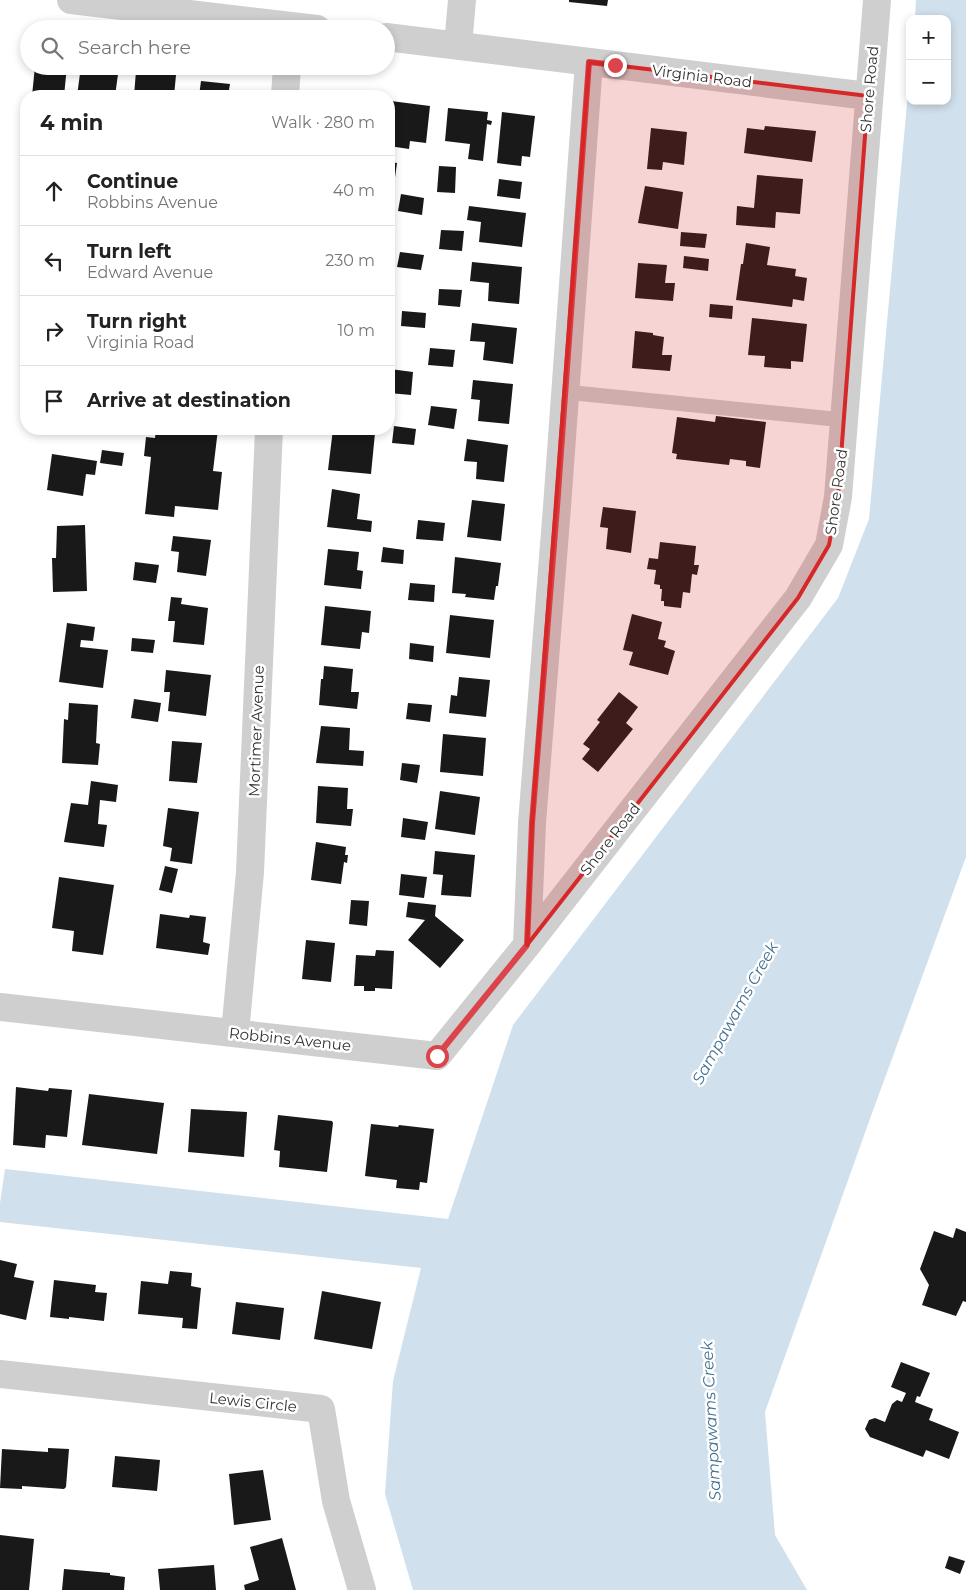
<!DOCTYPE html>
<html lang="en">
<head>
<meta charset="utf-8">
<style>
	:root { --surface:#fff; --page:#f2f2f2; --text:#222; --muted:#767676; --line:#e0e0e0 }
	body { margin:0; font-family:Montserrat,sans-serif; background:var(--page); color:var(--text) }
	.controls { position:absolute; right:15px; top:15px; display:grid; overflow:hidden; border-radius:10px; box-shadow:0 2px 8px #0003 }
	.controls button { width:45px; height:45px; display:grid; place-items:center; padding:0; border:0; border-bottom:1px solid var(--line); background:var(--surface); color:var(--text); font:25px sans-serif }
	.stop { position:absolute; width:15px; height:15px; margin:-11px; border:4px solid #da444a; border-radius:50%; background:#fff }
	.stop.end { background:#da444a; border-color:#fff; box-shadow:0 1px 5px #0008 }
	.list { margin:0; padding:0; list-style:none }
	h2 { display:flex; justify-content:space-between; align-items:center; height:65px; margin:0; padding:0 20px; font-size:21px }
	h2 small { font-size:16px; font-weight:400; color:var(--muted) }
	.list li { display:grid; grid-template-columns:32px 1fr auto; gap:15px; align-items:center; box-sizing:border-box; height:70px; padding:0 20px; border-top:1px solid var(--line) }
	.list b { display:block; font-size:19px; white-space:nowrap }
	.list p { margin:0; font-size:16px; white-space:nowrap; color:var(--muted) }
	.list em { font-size:16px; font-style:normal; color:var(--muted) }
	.icon { flex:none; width:28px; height:28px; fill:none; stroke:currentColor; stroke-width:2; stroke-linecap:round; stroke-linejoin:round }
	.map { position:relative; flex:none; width:966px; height:1590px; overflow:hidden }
	.search { position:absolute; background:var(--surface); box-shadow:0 2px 8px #0003; left:20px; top:20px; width:375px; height:55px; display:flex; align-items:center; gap:12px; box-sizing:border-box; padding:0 18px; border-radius:28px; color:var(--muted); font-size:19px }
	.panel { position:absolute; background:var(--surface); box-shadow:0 2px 8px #0003; left:20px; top:90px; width:375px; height:345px; border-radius:20px }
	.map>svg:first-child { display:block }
	.water { fill:#d0e0ec }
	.building { fill:#191919 }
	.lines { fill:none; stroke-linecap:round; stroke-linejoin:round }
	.service { stroke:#cfcfcf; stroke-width:15 }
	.minor { stroke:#cfcfcf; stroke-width:28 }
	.route { stroke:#da444a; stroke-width:6 }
	.marked { fill:#d62828; fill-opacity:0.2; stroke:#d62828; stroke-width:4; stroke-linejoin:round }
	.labels { text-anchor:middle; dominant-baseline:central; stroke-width:5; stroke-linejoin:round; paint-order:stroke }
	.street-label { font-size:15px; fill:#323232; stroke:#fff }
	.water-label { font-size:16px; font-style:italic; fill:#457190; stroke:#fff }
</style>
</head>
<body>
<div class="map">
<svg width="966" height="1590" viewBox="0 0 966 1590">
	<rect width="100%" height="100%" fill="#fff"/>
	<!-- water -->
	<path class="water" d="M916,0H966V857L871,1116L765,1412L775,1535L807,1590H413L385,1494L393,1381L421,1268L0,1222V1203L5,1169L448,1219L513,1025L838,598L869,519L910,71V101H947V19H915Z"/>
	<!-- building -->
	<path class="building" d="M569,0H608L607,6L569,2Z
		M35,66H67L64,96H32Z
		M81,66L119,67L115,96L97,94L96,96H77Z
		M136,71L176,75L174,96H134Z
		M201,81L230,84L228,96H199Z
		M391,101L430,106L426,143L410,141L409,149L389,146V121Z
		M448,108L488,112L487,120L492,121L491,125L487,124L483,161L468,159L470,144L445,141Z
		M502,112L535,116L530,157L522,156L521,166L497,163Z
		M765,126L816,131L812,162L744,153L747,128L764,130Z
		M651,128L687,132L684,165L663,162L662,170L647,169Z
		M389,162L397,163L394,185H389Z
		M439,166L456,167L455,193L437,192Z
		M757,175L803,179L800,214L776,212L775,228L736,225L737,206L754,208Z
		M499,179L522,182L520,199L497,196Z
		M645,186L683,192L678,229L638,223Z
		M401,194L424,198L422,215L398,211Z
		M469,206L526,213L522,247L479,242L481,222L467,220Z
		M441,230L464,231L462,251L439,249Z
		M681,232L707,234L705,248L680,246Z
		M746,243L770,247L767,265L796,269L795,276L807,278L804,301L793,299L792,307L736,300L741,264H743Z
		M400,252L424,255L421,270L397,267Z
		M684,256L709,259L708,271L683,268Z
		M472,262L522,267L519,304L488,301L489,283L470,281Z
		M638,263L667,265L665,283H675L673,301L635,298Z
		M439,289L462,290L460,307L438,305Z
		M710,304L733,306L732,319L709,317Z
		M402,311L426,313L425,328L401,326Z
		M752,318L807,324L803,362L791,361V369L764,367L765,356L748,355Z
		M472,323L517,328L513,364L483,360L485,342L470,341Z
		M635,331L653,333V335L664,337L662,355H672L670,371L632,368Z
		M389,339L395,340L393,358H389Z
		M430,348L455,350L453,367L428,365Z
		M390,369L413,372L411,395L389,393Z
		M473,380L513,384L509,424L478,421L480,400L471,399Z
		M431,406L457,409L454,429L428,425Z
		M716,416L766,422L760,468L746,466V461L730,459L729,465L676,459L677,454L672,453L677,417L715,422Z
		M394,426L416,429L414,445L392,443Z
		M56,429H76V432Z
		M156,429H218L213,471L222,472L218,510L175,506L174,517L145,514L151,457L144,456L146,437L155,438Z
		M333,429L375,433L371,474L328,470Z
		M467,439L508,445L504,482L476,479L477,462L464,461Z
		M102,450L124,453L122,466L100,463Z
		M52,454L97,461L95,475L86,474L83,496L47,490Z
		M332,489L360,494L357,519L372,521L371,532L327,527Z
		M472,500L505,504L501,541L467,537Z
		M603,507L636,511L631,553L606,549L608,528L600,527Z
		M418,520L445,523L443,541L416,539Z
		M85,525L87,591L53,592L52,558H56L57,526Z
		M173,536L211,540L206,576L177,572L179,552L171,551Z
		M660,542L696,546L694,565H699L697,575L692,574L690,593L683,592L681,608L664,606V601H661L662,589H660V585L654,584L656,570L647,569L649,558L658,559Z
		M383,547L404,550L403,564L381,562Z
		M328,549L359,552L357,570L363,571L361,589L324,585Z
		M455,557L501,563L498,586H496L494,600L465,597L466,594L452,593Z
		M135,562L159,565L156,583L133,580Z
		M410,583L435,585L434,602L408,600Z
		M171,597L182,598L181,604L208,608L204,645L173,642L175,621H168Z
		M325,606L371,611L369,633L362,632L360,649L321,645Z
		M632,614L662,622L658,639L666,641L664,647L675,651L668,675L629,665L633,652L623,650Z
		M450,615L494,620L490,658L446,653Z
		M67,623L95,627L93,641L81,640L80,647L108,650L103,688L59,682Z
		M132,638L155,640L153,653L131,651Z
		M410,643L434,646L433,662L409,659Z
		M324,666L353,669L351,692H359L357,709L319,705L321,679H323Z
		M166,670L211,675L206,716L168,711L170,692H164Z
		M459,677L490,680L486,717L449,713L451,695L457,696Z
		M619,692L638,707L626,723L633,729L598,772L582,759L590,749L583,744L600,722L597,720Z
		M134,699L161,703L158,722L131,718Z
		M69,703L98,705L96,743L100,744L98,765L62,763L64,719L68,720Z
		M408,703L432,705L430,722L406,719Z
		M321,726L350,728L349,750L364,751L363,766L316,763Z
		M443,734L486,738L483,776L440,772Z
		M172,741L202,743L197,783L169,781Z
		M402,763L420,765L417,783L400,780Z
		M91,781L118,785L116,802L100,800L98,824L107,825L104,847L64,842L71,803L88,805Z
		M318,786L348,788L347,809H353L351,826L316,823Z
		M440,791L480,797L475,835L435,829Z
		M168,808L199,812L192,864L170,861L172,848L163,846Z
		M403,818L428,822L425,840L401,837Z
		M316,842L346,847L345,855H348L347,863L344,862L341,884L311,880Z
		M435,851L475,855L471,897L441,895L443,875L433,874Z
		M165,866L178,869L172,893L159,890Z
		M401,874L427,877L424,898L399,895Z
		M59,877L114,885L103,955L72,951L74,931L52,928Z
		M351,900L369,901L367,926L349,924Z
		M408,902L436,905L435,916L464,940L440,968L408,940L425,920L406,917Z
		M160,914L189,918L190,915L206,917L203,942L210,944L208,955L156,948Z
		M306,940L335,943L331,982L302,979Z
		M376,950L394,951L392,989L375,988V991H364V986H354L356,955L375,956Z
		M16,1087L48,1091L49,1088L72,1090L67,1137L46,1135L45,1148L13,1145Z
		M89,1094L164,1103L157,1154L82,1145Z
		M191,1109L247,1112L244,1157L188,1152Z
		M278,1115L332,1121L333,1123L327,1172L279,1167L280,1151L274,1150Z
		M371,1124L398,1127L399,1125L434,1129L427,1183L420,1182L419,1190L396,1188L397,1180L365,1176Z
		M956,1228L966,1232V1302L963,1301L956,1316L922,1305L929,1285L920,1269L934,1231L953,1238Z
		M0,1260L17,1264L14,1277L34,1281L26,1320L0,1314Z
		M170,1271L192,1273L191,1286L201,1288L197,1329L182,1328L183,1318L138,1314L141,1281L168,1284Z
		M54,1280L96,1285L95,1292L107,1293L104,1321L69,1317V1319L50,1317Z
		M322,1291L381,1302L372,1349L314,1339Z
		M236,1302L284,1308L280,1340L232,1334Z
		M901,1362L930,1373L920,1397L917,1396L915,1402L933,1409L929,1420L959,1432L949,1459L926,1450L923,1457L870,1437L865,1429L869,1420L875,1418L885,1422L892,1404L897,1400L902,1402L906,1393L891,1387Z
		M48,1448L69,1449L66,1487L64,1489L22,1486V1489L0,1488L2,1449L48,1452Z
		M115,1456L160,1460L157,1491L112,1487Z
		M263,1470L271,1520L234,1525L229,1474Z
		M0,1535L34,1539L29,1590H0Z
		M282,1538L296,1590H245L244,1585L259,1580L250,1547Z
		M949,1556L965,1561L960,1574L945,1568Z
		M214,1565L216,1590H160L158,1569Z
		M64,1569L110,1573V1575L125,1577L124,1590H62Z"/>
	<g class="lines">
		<!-- service -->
		<path class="service" d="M565,392L844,420"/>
		<!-- minor -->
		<path class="minor" d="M71,0L317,29
			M386,37L868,96
			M458,46L462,0
			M285,96L287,66
			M527,945L532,823L557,507L589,62
			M0,1007L437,1056L527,945L798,598L829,545L838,497L877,0
			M235,1033L250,872L269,429
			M0,1374L321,1409L336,1501L362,1590"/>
	</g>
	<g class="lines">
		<!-- route -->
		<path class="route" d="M437,1056L527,945L532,823L557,507L589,62L615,65"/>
	</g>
	<!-- marked area -->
	<path class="marked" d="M589,62L868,96L838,497L829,545L798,598L527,945L532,823Z"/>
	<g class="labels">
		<!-- street labels -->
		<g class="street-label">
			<text transform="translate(702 76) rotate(7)">Virginia Road</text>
			<text transform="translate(869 89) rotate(-85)">Shore Road</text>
			<text transform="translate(836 492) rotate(-82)">Shore Road</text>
			<text transform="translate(256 731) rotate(-88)">Mortimer Avenue</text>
			<text transform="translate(610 839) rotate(-52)">Shore Road</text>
			<text transform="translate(290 1039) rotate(6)">Robbins Avenue</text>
			<text transform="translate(253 1402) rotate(6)">Lewis Circle</text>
		</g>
		<!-- water labels -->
		<g class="water-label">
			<text transform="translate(735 1013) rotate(-61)">Sampawams Creek</text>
			<text transform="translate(711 1421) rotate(-93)">Sampawams Creek</text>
		</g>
	</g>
</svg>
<div class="controls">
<button>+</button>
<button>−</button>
</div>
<div class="stop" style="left:437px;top:1056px"></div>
<div class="stop end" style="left:615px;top:65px"></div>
<div class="search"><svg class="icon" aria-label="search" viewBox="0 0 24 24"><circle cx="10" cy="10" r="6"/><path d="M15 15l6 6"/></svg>Search here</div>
<section class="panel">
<h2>4 min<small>Walk · 280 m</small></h2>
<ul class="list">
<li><svg class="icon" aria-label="ahead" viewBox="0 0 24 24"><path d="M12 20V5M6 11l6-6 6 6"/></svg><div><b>Continue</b><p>Robbins Avenue</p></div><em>40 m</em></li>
<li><svg class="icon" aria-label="left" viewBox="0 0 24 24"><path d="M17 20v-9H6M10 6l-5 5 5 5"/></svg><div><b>Turn left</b><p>Edward Avenue</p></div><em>230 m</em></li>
<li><svg class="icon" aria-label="right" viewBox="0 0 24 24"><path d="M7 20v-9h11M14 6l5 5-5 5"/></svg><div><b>Turn right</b><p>Virginia Road</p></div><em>10 m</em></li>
<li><svg class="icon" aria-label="arrive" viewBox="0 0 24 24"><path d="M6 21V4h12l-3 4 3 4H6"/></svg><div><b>Arrive at destination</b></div></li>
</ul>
</section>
</div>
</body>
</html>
